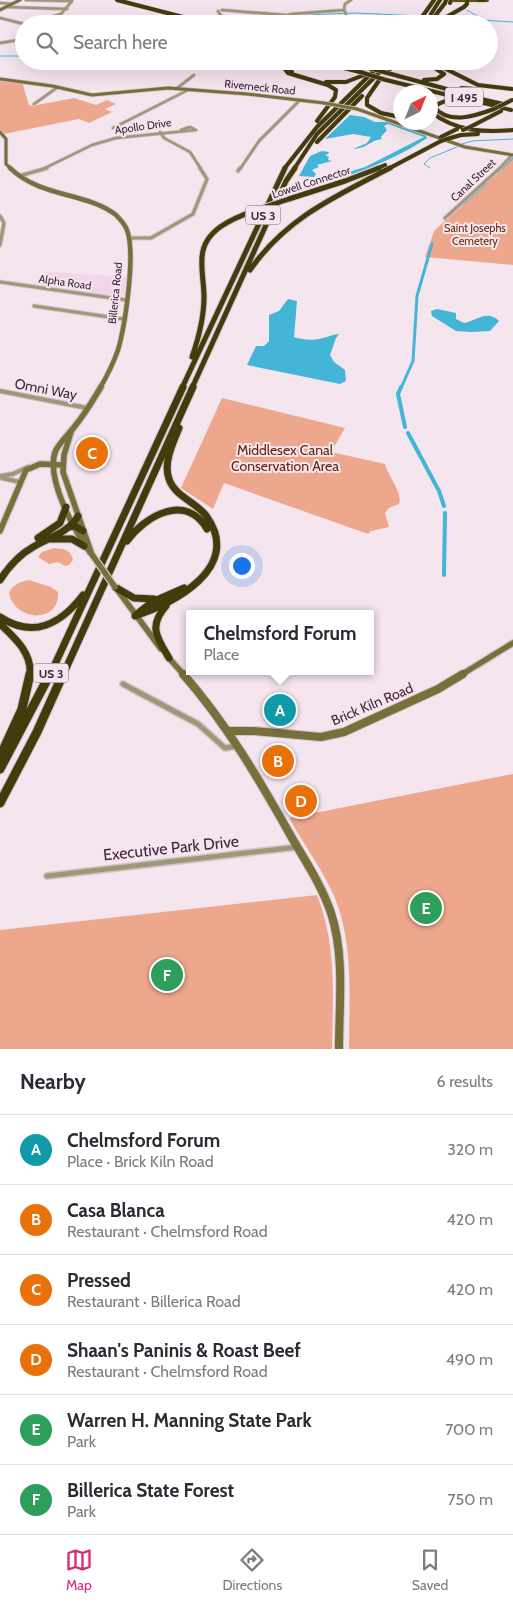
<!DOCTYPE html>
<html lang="en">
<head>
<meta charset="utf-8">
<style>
	:root { --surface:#fff; --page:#f2f2f3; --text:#2b2b33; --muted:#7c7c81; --line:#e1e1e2; --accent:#db2777 }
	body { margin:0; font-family:Cabin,sans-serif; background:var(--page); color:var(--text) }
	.compass { position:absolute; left:393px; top:85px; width:45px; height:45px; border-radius:50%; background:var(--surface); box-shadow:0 5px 20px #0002; rotate:43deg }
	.you { position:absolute; left:241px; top:565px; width:18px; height:18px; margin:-12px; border:4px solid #fff; border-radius:50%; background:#1a73e8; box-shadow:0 0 0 8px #1a73e833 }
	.badge { display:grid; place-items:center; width:32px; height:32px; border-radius:50%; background:var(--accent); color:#fff; font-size:16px; font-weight:700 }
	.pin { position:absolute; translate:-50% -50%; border:2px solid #fff; box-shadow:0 1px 5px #0006 }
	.popup { position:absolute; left:186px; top:610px; width:188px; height:65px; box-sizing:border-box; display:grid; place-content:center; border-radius:0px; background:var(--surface); filter:drop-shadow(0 1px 4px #0005); font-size:16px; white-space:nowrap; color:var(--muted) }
	.popup b { font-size:19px; color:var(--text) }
	.popup::after { content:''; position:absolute; left:50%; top:100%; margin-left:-10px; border:10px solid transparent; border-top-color:var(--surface) }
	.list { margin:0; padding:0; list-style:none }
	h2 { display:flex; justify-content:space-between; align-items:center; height:65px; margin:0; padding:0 20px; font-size:21px }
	h2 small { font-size:16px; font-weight:400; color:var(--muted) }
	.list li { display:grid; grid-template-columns:32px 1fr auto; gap:15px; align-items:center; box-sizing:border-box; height:70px; padding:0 20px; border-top:1px solid var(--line) }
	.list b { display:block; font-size:19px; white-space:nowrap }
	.list p { margin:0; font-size:16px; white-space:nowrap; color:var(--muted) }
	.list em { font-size:16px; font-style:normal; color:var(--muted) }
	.icon { flex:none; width:28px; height:28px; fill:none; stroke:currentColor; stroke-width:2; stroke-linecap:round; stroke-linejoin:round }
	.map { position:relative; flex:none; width:513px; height:1049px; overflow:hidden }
	.search { position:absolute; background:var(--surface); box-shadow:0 5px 20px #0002; left:15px; right:15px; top:15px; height:55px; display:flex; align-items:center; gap:12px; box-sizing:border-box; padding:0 18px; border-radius:28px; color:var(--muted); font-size:19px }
	.sheet { height:485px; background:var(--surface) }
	nav { display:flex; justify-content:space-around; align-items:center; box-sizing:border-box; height:70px; border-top:1px solid var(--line); background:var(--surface); font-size:14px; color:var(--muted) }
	nav a { display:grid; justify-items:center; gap:2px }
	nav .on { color:var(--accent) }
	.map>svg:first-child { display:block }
	.built { fill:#f5d3e8 }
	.green { fill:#eda78d }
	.water { fill:#43b5d6 }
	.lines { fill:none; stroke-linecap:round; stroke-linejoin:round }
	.stream { stroke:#43b5d6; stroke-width:1 }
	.canal-far2 { stroke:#43b5d6; stroke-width:2.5 }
	.canal-far1 { stroke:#43b5d6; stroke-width:3 }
	.canal { stroke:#43b5d6; stroke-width:4 }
	.street-far3-casing { stroke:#d5c2ce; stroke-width:4 }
	.street-far2-casing { stroke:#d5c2ce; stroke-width:5 }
	.street-far1-casing { stroke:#d5c2ce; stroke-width:6 }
	.street-casing { stroke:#d5c2ce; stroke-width:8 }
	.secondary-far3-casing { stroke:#d5c2ce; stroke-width:4.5 }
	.secondary-far2-casing { stroke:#d5c2ce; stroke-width:6 }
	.secondary-far1-casing { stroke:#d5c2ce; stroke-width:8 }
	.secondary-casing { stroke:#d5c2ce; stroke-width:10 }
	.primary-casing { stroke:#d5c2ce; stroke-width:5 }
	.highway-far3-casing { stroke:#d5c2ce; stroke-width:5 }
	.highway-far2-casing { stroke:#d5c2ce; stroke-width:7 }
	.highway-far1-casing { stroke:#d5c2ce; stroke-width:9 }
	.highway-casing { stroke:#d5c2ce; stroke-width:11 }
	.street-far3 { stroke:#9d9875; stroke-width:2.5 }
	.street-far2 { stroke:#9d9875; stroke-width:3 }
	.street-far1 { stroke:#9d9875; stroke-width:4 }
	.street { stroke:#9d9875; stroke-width:5 }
	.secondary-far3 { stroke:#78703b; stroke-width:3 }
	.secondary-far2 { stroke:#78703b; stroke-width:4.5 }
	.secondary-far1 { stroke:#78703b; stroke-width:5.5 }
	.secondary { stroke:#78703b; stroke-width:8 }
	.primary { stroke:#5e5300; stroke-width:4 }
	.highway-far3 { stroke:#423b0c; stroke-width:4 }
	.highway-far2 { stroke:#423b0c; stroke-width:5 }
	.highway-far1 { stroke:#423b0c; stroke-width:7 }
	.highway { stroke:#423b0c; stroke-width:9 }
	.secondary-bridge-far1-casing { stroke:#d5c2ce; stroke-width:4.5; stroke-linecap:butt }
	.secondary-bridge-casing { stroke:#d5c2ce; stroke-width:8; stroke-linecap:butt }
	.highway-bridge-far1-casing { stroke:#d5c2ce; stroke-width:5; stroke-linecap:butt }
	.highway-bridge-casing { stroke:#d5c2ce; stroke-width:7; stroke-linecap:butt }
	.secondary-bridge-far1 { stroke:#78703b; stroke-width:3 }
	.secondary-bridge { stroke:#78703b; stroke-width:5.5 }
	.highway-bridge-far1 { stroke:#423b0c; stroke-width:4 }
	.highway-bridge { stroke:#423b0c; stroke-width:5 }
	.labels { text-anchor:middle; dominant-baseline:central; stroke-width:4; stroke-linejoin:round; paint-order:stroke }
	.far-street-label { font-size:11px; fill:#422538; stroke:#f5e5ef }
	.far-park-label { font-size:11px; fill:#68260a; stroke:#f5e5ef }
	.shield { fill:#f5e5ef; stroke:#785f6f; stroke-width:1 }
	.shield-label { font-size:12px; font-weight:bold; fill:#422538 }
	.street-label { font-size:14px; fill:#422538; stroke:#f5e5ef }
	.park-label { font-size:14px; fill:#68260a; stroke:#f5e5ef }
	.near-street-label { font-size:16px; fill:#422538; stroke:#f5e5ef }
</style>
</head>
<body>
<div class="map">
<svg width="513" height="1049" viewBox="0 0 513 1049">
	<rect width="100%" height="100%" fill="#f5e5ef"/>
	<!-- built -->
	<path class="built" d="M49,272L126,277L125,294L116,296L34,284Z"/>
	<!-- green -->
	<path class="green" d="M0,79L22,82L29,105L32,106L74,98L96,105L107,100L116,104L105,109L112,112L89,123L79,119L4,134L0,129Z
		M513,158V265L425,257L434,231Z
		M222,398L345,428L331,452L385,464C388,476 403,493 399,504L389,508L385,513L389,527L371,531L368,534L224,483L213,509L181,488Z
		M54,548C63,549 71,549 73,560L69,565L65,566L58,562L49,564L38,557L42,552Z
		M29,580L51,587L58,592C60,625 14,621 9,593C13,584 20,582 29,580Z
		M513,774V1049H349C349,998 354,946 335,898C323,870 304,845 289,818Z
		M317,895C337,946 333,996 332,1049H0V930Z"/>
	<!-- water -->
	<path class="water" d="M350,115L364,117L375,122H387L425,135L427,138C387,165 334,182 287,193L289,190L365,167L424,137L388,124L384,126L387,130L381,137L382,139C371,140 368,148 353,149L367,143L371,137L353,134L325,139Z
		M322,151L329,152L328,154L325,155L329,157L328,160L332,161L317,165L319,167L312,170L316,174L314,177L299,176L310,156Z
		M288,299L297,301L294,337C303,340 313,341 323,338C329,337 333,334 339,334L336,338L330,355L334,362L345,370L346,381L340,384L247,365L256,346H264L269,341V315L279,311Z
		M437,309L456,313V319L464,323C476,321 487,309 499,321L490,331L471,332L456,331L432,316L431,311Z"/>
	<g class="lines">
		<!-- stream -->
		<path class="stream" d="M467,10L477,16
			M449,18L513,22
			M264,24L305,15L355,13L420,16
			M0,56H24
			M462,144L472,141L513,139
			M430,168L424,164L430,158L457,147"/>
		<!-- canal-far2 -->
		<path class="canal-far2" d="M501,169L512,158"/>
		<!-- canal-far1 -->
		<path class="canal-far1" d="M499,171L502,168
			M464,203L486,183
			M401,388L413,361L417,296L432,244"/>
		<!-- canal -->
		<path class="canal" d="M401,387L398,394L405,427
			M408,433L439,491L444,506
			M444,575L445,513"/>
		<!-- street-far3 casing -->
		<g class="street-far3-casing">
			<path id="street-far3" d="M26,0L72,1
				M351,0L345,4L344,10L351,24
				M0,3L13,4
				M7,7L67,9
				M222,10L285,15
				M218,11L221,16L246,24
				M0,18L24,24
				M29,24L61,14L72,1
				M253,24L292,14L344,10
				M362,24L389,23
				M0,43L24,39
				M176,89L194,75
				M34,104L58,87
				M113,128L188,90
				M160,132L164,138L190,152L201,169
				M43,169L92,145L116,138L196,130L190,127L181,130
				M240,169L259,141L300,100
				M499,169L512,155"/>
		</g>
		<!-- street-far2 casing -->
		<g class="street-far2-casing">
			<path id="street-far2" d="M238,171L240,168
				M19,176L47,168
				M0,216L4,223L0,245
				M445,218L500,168
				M129,238H151L193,214L207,179L200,168
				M0,282L126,300
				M34,306L123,319"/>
		</g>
		<!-- street-far1 casing -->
		<g class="street-far1-casing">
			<path id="street-far1" d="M0,391L87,408
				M0,476L13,474L28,467
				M2,478L20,482"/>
		</g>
		<!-- street casing -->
		<g class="street-casing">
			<path id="street" d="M123,684L198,724L225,748L237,746
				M47,876L298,847"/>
		</g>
		<!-- secondary-far3 casing -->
		<g class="secondary-far3-casing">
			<path id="secondary-far3" d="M0,10L20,0
				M0,79L52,86L92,95L168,88L247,94L324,103
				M357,109L465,147L513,155
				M0,132L6,139V164L11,169"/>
		</g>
		<!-- secondary-far2 casing -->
		<g class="secondary-far2-casing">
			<path id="secondary-far2" d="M10,168C41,198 87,192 116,215C120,219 125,225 127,230C136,254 125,326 118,350C113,364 107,376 100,388"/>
		</g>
		<!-- secondary-far1 casing -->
		<g class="secondary-far1-casing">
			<path id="secondary-far1" d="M71,432L64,455L63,472L91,552
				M0,531L26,470L40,464L63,465
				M93,556C76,536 44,476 56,450C61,441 69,434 75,426C85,414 93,400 101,387
				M116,588L161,649
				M167,656L184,675
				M461,675L513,643"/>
		</g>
		<!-- secondary casing -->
		<g class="secondary-casing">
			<path id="secondary" d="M183,674C227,724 260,781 292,838C306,862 322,886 331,913C345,956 339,1004 339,1049
				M227,731H254L321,737L344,732L438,689L463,674"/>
		</g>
		<!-- primary casing -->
		<g class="primary-casing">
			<path id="primary" d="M446,0H487"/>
		</g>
		<!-- highway-far3 casing -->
		<g class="highway-far3-casing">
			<path id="highway-far3" d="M117,0L210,24
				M479,0H484
				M431,14L440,0
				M207,19L223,24
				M436,23L464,7L467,4V0
				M417,24L434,0
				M429,24L445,3
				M284,61V68L288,73L328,85L336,90L335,97L317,121
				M316,61L360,72
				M338,61L363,69
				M424,61L444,74L437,79L424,80
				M430,61L478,85L512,89
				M371,68L376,61
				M292,72L288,66L297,61
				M386,73L398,61
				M391,74L454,91
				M380,79L367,98V105L381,113L400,117
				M386,80L456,97
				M326,82H346L364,75
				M450,92L503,104
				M494,109C475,116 449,125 434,107C453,91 489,105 511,110
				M431,112C455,131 484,133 513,130
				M470,127L501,111
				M441,137L457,129
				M447,139L461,135L478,134
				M317,142L362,96
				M284,169L317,127L384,61
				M294,169L317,134L391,61
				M376,169L385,165
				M388,169L441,141"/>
		</g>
		<!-- highway-far2 casing -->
		<g class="highway-far2-casing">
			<path id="highway-far2" d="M289,199L345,181L379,168
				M250,270C286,218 336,196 390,168
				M192,357C199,337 204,317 204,297C204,284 201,271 202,258C203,230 233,218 256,210
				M182,388L285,168
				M192,388L286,181L295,168"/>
		</g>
		<!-- highway-far1 casing -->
		<g class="highway-far1-casing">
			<path id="highway-far1" d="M69,527L75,526L83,531
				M38,538L60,523L66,507
				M51,539H72L84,546
				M127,541C146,515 186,493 207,529
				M0,580C9,566 19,555 33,547C50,537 68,533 78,516
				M115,587L134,598L154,599
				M166,606C148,626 157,638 169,658
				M137,614L152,602L184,588
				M135,616C175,603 242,567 207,517C197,502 175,497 169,479C163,463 173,443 179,428
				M0,617C33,639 61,624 83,595
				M0,624C15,638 32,653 30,675
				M50,675L183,387
				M63,675L193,387"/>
		</g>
		<!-- highway casing -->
		<g class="highway-casing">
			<path id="highway" d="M0,757L22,709L30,674
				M0,769L50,674
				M0,803L37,732L63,674"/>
		</g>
		<!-- street-far3 -->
		<use href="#street-far3" class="street-far3"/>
		<!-- street-far2 -->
		<use href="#street-far2" class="street-far2"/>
		<!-- street-far1 -->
		<use href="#street-far1" class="street-far1"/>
		<!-- street -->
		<use href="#street" class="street"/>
		<!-- secondary-far3 -->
		<use href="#secondary-far3" class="secondary-far3"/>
		<!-- secondary-far2 -->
		<use href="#secondary-far2" class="secondary-far2"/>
		<!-- secondary-far1 -->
		<use href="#secondary-far1" class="secondary-far1"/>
		<!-- secondary -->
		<use href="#secondary" class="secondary"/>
		<!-- primary -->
		<use href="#primary" class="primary"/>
		<!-- highway-far3 -->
		<use href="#highway-far3" class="highway-far3"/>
		<!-- highway-far2 -->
		<use href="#highway-far2" class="highway-far2"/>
		<!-- highway-far1 -->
		<use href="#highway-far1" class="highway-far1"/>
		<!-- highway -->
		<use href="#highway" class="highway"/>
		<!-- secondary-bridge-far1 casing -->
		<g class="secondary-bridge-far1-casing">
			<path id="secondary-bridge-far1" d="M324,103L357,109"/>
		</g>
		<!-- secondary-bridge casing -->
		<g class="secondary-bridge-casing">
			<path id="secondary-bridge" d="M93,556L115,587"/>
		</g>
		<!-- highway-bridge-far1 casing -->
		<g class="highway-bridge-far1-casing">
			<path id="highway-bridge-far1" d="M445,3L446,0
				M450,3L451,0
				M365,67L391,74
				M360,72L386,80
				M461,88L474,89
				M494,109L512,100
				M463,130L470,127
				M441,141L447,139"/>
		</g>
		<!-- highway-bridge casing -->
		<g class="highway-bridge-casing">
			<path id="highway-bridge" d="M256,210L289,199"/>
		</g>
		<!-- secondary-bridge-far1 -->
		<use href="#secondary-bridge-far1" class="secondary-bridge-far1"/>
		<!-- secondary-bridge -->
		<use href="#secondary-bridge" class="secondary-bridge"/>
		<!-- highway-bridge-far1 -->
		<use href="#highway-bridge-far1" class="highway-bridge-far1"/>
		<!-- highway-bridge -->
		<use href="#highway-bridge" class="highway-bridge"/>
	</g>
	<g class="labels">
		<!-- far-street labels -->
		<g class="far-street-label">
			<text transform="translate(260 87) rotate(6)">Riverneck Road</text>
			<text transform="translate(143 126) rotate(-8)">Apollo Drive</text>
			<text transform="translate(473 180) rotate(-43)">Canal Street</text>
			<text transform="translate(311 182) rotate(-18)">Lowell Connector</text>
			<text transform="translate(65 282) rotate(8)">Alpha Road</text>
			<text transform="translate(115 293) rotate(-84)">Billerica Road</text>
		</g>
		<!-- far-park labels -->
		<g class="far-park-label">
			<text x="475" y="228">Saint Josephs<tspan x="475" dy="13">Cemetery</tspan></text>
		</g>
		<!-- shield labels -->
		<g class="shield">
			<rect x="445" y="87.5" width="38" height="19" rx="4"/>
			<rect x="245.5" y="205.5" width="35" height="19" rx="4"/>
			<rect x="33.5" y="663.5" width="35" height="19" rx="4"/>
		</g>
		<g class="shield-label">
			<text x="464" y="97">I 495</text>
			<text x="263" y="215">US 3</text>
			<text x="51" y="673">US 3</text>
		</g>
		<!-- street labels -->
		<g class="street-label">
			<text transform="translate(46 389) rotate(11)">Omni Way</text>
			<text transform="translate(372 704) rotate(-23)">Brick Kiln Road</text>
		</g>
		<!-- park labels -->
		<g class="park-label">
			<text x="285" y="450">Middlesex Canal<tspan x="285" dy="16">Conservation Area</tspan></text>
		</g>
		<!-- near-street labels -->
		<g class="near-street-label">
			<text transform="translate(171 848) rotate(-6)">Executive Park Drive</text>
		</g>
	</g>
</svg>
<svg class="compass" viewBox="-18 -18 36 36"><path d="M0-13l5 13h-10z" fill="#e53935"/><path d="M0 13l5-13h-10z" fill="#7c7c81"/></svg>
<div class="you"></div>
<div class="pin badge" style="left:280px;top:710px;background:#0f9aa8">A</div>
<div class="popup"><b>Chelmsford Forum</b>Place</div>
<div class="pin badge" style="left:278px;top:761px;background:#e8710a">B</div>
<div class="pin badge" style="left:92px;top:453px;background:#e8710a">C</div>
<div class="pin badge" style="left:301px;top:801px;background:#e8710a">D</div>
<div class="pin badge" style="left:426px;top:908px;background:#2e9e5b">E</div>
<div class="pin badge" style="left:167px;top:975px;background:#2e9e5b">F</div>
<div class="search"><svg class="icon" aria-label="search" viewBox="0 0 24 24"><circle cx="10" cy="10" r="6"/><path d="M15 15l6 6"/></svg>Search here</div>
</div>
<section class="sheet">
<h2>Nearby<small>6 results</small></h2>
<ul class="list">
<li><span class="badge" style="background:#0f9aa8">A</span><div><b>Chelmsford Forum</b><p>Place · Brick Kiln Road</p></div><em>320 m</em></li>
<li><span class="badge" style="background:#e8710a">B</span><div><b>Casa Blanca</b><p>Restaurant · Chelmsford Road</p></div><em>420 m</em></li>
<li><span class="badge" style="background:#e8710a">C</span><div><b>Pressed</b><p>Restaurant · Billerica Road</p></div><em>420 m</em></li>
<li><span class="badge" style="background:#e8710a">D</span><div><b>Shaan's Paninis &amp; Roast Beef</b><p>Restaurant · Chelmsford Road</p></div><em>490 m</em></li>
<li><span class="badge" style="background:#2e9e5b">E</span><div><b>Warren H. Manning State Park</b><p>Park</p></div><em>700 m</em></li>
<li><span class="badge" style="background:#2e9e5b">F</span><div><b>Billerica State Forest</b><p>Park</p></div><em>750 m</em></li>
</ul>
</section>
<nav>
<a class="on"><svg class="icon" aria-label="map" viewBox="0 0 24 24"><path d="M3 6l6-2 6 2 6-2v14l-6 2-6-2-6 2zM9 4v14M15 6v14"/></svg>Map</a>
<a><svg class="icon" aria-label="directions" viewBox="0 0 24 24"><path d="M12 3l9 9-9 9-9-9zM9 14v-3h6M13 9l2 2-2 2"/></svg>Directions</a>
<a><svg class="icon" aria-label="saved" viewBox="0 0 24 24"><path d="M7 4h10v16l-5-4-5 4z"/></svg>Saved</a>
</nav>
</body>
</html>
